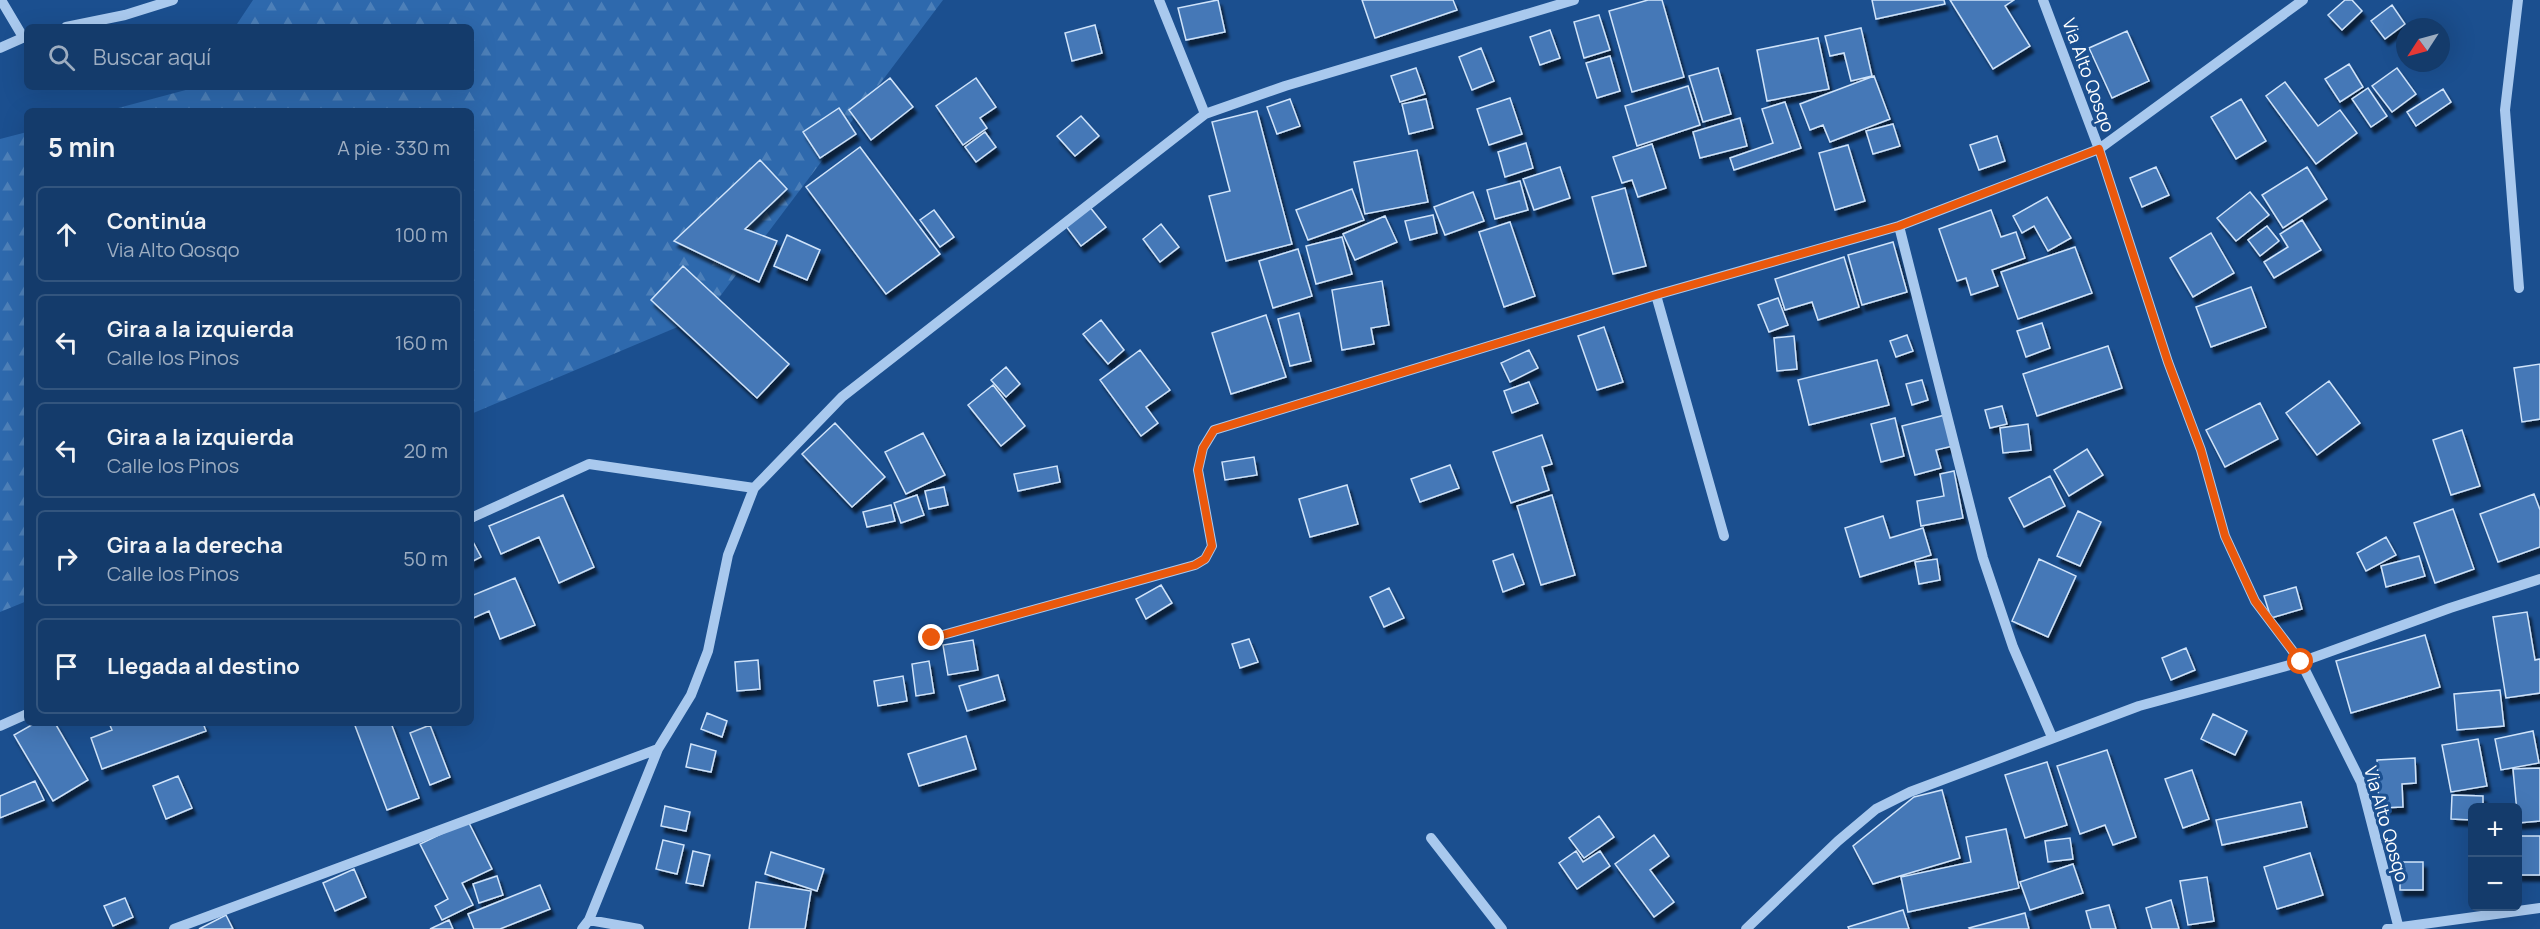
<!DOCTYPE html>
<html lang="es">
<head>
<meta charset="utf-8">
<style>
	:root { --surface:#143b6b; --page:#1d4271; --text:#f1f3f6; --muted:#9dadc1; --line:#33557e }
	body { margin:0; font-family:Manrope,sans-serif; background:var(--page); color:var(--text) }
	.controls { position:absolute; right:18px; bottom:18px; display:grid; overflow:hidden; border-radius:9px; box-shadow:0 6px 24px #0002 }
	.controls button { width:54px; height:54px; display:grid; place-items:center; padding:0; border:0; border-bottom:2px solid var(--line); background:var(--surface); color:var(--text); font:30px sans-serif }
	.compass { position:absolute; left:2396px; top:18px; width:54px; height:54px; border-radius:50%; background:var(--surface); box-shadow:0 6px 24px #0002; rotate:234deg }
	.stop { position:absolute; width:18px; height:18px; margin:-14px; border:4px solid #ea580c; border-radius:50%; background:#fff }
	.stop.end { background:#ea580c; border-color:#fff; box-shadow:0 2px 6px #0008 }
	.list { margin:0; padding:0; list-style:none }
	h2 { display:flex; justify-content:space-between; align-items:center; height:78px; margin:0; padding:0 24px; font-size:26px }
	h2 small { font-size:20px; font-weight:400; color:var(--muted) }
	.list li { display:grid; grid-template-columns:39px 1fr auto; gap:18px; align-items:center; box-sizing:border-box; height:96px; margin:0 12px 12px; padding:0 12px; border:2px solid var(--line); border-radius:9px }
	.list b { display:block; font-size:22px; white-space:nowrap }
	.list p { margin:0; font-size:20px; white-space:nowrap; color:var(--muted) }
	.list em { font-size:20px; font-style:normal; color:var(--muted) }
	.icon { flex:none; width:33px; height:33px; fill:none; stroke:currentColor; stroke-width:2; stroke-linecap:round; stroke-linejoin:round }
	.map { position:relative; flex:none; width:2540px; height:929px; overflow:hidden }
	.search { position:absolute; background:var(--surface); box-shadow:0 6px 24px #0002; left:24px; top:24px; width:450px; height:66px; display:flex; align-items:center; gap:15px; box-sizing:border-box; padding:0 21px; border-radius:9px; color:var(--muted); font-size:22px }
	.panel { position:absolute; background:var(--surface); box-shadow:0 6px 24px #0002; left:24px; top:108px; width:450px; height:618px; border-radius:9px }
	.map>svg:first-child { display:block }
	.forest { fill:url(#forest-firs) }
	.building { fill:#4478b7; stroke:#cfe3fa; stroke-width:1.5; filter:url(#shadow) }
	.lines { fill:none; stroke-linecap:round; stroke-linejoin:round }
	.minor { stroke:#a9c9ee; stroke-width:10 }
	.route { stroke:#ea580c; stroke-width:8 }
	.labels { text-anchor:middle; dominant-baseline:central; stroke-width:6; stroke-linejoin:round; paint-order:stroke }
	.street-label { font-size:18px; fill:#fff; stroke:#1b4f8f }
</style>
</head>
<body>
<div class="map">
<svg width="2540" height="929" viewBox="0 0 2540 929">
	<defs>
		<pattern id="forest-firs" width="22" height="20" patternUnits="userSpaceOnUse" patternTransform="scale(1.5)"><rect width="22" height="20" fill="#2e69ad"/><path d="M5 1l3.5 6h-7zM16 11l3.5 6h-7z" fill="#4d80b9"/></pattern>
		<filter id="shadow"><feDropShadow dx="3.5" dy="6" stdDeviation="1.5" flood-color="#0009"/></filter>
	</defs>
	<rect width="100%" height="100%" fill="#1b4f8f"/>
	<!-- forest -->
	<path class="forest" d="M253,0H943L706,315L471,414V111H107L197,87H471V27H235Z
		M27,132V601L0,612V139Z"/>
	<!-- building -->
	<path class="building" d="M1218,0L1225,32L1186,40L1178,8Z
		M1362,0H1453L1457,10L1375,38Z
		M1648,0H1662L1684,77L1632,92L1609,11Z
		M1872,0H1944L1945,4L1876,19Z
		M1950,0H2014L2005,6L2030,46L1993,69Z
		M2345,0H2352L2362,11L2342,30L2328,15Z
		M2392,5L2405,24L2385,39L2371,21Z
		M1599,15L1610,50L1584,58L1574,22Z
		M1095,25L1102,53L1072,61L1065,33Z
		M1861,28L1872,76L1851,81L1844,53L1830,56L1825,36Z
		M1550,30L1560,58L1540,65L1530,37Z
		M2127,31L2149,81L2112,98L2089,48Z
		M1818,38L1829,89L1767,101L1757,50Z
		M1481,48L1494,81L1472,90L1459,57Z
		M1610,56L1620,91L1597,98L1586,63Z
		M2349,64L2363,87L2340,102L2325,79Z
		M1416,68L1425,94L1400,102L1391,76Z
		M1718,68L1731,114L1703,122L1689,76Z
		M2397,68L2416,94L2392,112L2372,86Z
		M1874,76L1890,119L1830,142L1823,125L1810,130L1800,104Z
		M890,78L913,107L871,140L849,110Z
		M976,78L996,107L980,118L987,128L963,145L936,106Z
		M2285,82L2318,126L2340,110L2357,133L2316,164L2266,96Z
		M1688,86L1700,125L1637,146L1625,106Z
		M2368,88L2387,116L2371,127L2352,99Z
		M2443,89L2451,102L2416,126L2407,112Z
		M1510,98L1522,134L1489,145L1477,109Z
		M1290,99L1300,126L1277,134L1267,107Z
		M1426,99L1433,128L1409,134L1402,104Z
		M2241,99L2266,141L2236,159L2211,117Z
		M1785,102L1801,148L1734,170L1730,158L1773,143L1762,109Z
		M839,108L856,134L820,158L803,132Z
		M1257,111L1292,244L1226,261L1209,196L1230,191L1212,122Z
		M1081,116L1099,136L1075,156L1057,136Z
		M1740,118L1747,146L1700,158L1693,132Z
		M1893,124L1900,146L1873,154L1866,131Z
		M985,132L996,147L976,162L965,147Z
		M1997,136L2005,161L1979,170L1970,145Z
		M1526,143L1533,168L1505,177L1498,152Z
		M1652,144L1666,188L1638,197L1632,180L1622,183L1613,157Z
		M1848,145L1865,201L1835,210L1819,153Z
		M860,147L940,254L886,294L806,187Z
		M1417,150L1428,202L1365,214L1354,162Z
		M760,160L787,189L745,229L777,241L759,282L674,241Z
		M1560,167L1570,198L1534,210L1523,179Z
		M2156,167L2169,195L2142,207L2130,178Z
		M2307,167L2327,199L2283,228L2262,195Z
		M1520,181L1528,210L1495,219L1487,190Z
		M1625,188L1646,266L1613,274L1592,197Z
		M1352,189L1364,220L1308,240L1296,210Z
		M1473,192L1484,221L1445,235L1434,207Z
		M2250,192L2269,215L2236,241L2217,218Z
		M2047,197L2071,238L2048,251L2034,226L2022,233L2013,216Z
		M1089,206L1106,227L1081,246L1065,225Z
		M934,210L954,237L940,247L920,220Z
		M1991,210L2001,237L2016,232L2025,258L1992,270L1998,286L1971,295L1966,278L1957,281L1939,229Z
		M1433,215L1437,233L1410,240L1405,221Z
		M1385,216L1397,242L1355,260L1343,234Z
		M2302,220L2321,250L2274,278L2264,262L2288,247L2280,234Z
		M1510,222L1535,296L1504,307L1479,232Z
		M1161,224L1179,247L1160,262L1143,239Z
		M2267,226L2279,241L2260,256L2248,240Z
		M2211,233L2234,273L2193,297L2170,258Z
		M787,235L820,250L807,280L774,266Z
		M1342,237L1352,274L1316,284L1306,246Z
		M1893,242L1907,292L1862,305L1848,255Z
		M2075,247L2092,293L2018,319L2001,272Z
		M1298,249L1312,296L1273,308L1259,261Z
		M1844,257L1859,307L1818,320L1812,302L1785,310L1775,279Z
		M683,266L789,364L757,398L651,300Z
		M1382,281L1389,325L1371,328L1374,344L1342,350L1332,290Z
		M2251,287L2266,327L2211,347L2196,307Z
		M1778,298L1788,325L1769,332L1758,305Z
		M1299,313L1311,361L1290,366L1278,319Z
		M1266,315L1286,377L1231,394L1212,333Z
		M1101,320L1124,350L1108,364L1083,334Z
		M2042,323L2050,348L2026,357L2017,331Z
		M1604,327L1623,382L1597,390L1578,336Z
		M1907,335L1913,351L1896,357L1890,341Z
		M1794,336L1797,369L1777,371L1774,338Z
		M2108,346L2122,388L2037,416L2023,374Z
		M1140,350L1170,390L1146,407L1158,423L1141,436L1100,380Z
		M1529,350L1538,368L1510,382L1501,363Z
		M1877,360L1889,405L1809,425L1798,380Z
		M2540,364V419L2522,422L2514,368Z
		M1006,367L1020,384L1006,397L991,380Z
		M1922,380L1928,400L1912,405L1906,384Z
		M2329,381L2360,423L2317,455L2286,413Z
		M1529,382L1538,403L1512,413L1504,391Z
		M993,385L1025,426L1001,446L968,405Z
		M2260,403L2278,439L2225,467L2206,430Z
		M2002,406L2007,424L1990,428L1985,410Z
		M1945,415L1953,446L1936,450L1941,468L1915,475L1902,426Z
		M1895,418L1904,456L1881,462L1871,424Z
		M835,423L885,477L852,507L802,454Z
		M2028,424L2031,450L2003,453L2000,428Z
		M2462,430L2480,486L2451,495L2433,440Z
		M923,433L945,475L906,494L885,452Z
		M1542,435L1552,464L1542,467L1549,490L1511,503L1493,452Z
		M2087,449L2103,475L2069,496L2054,470Z
		M1254,457L1257,475L1225,480L1222,462Z
		M1450,465L1459,488L1420,502L1411,479Z
		M1057,466L1060,482L1018,491L1014,474Z
		M1954,471L1963,518L1921,526L1917,501L1944,496L1940,474Z
		M2050,476L2065,506L2024,527L2009,498Z
		M1347,485L1358,524L1310,537L1299,499Z
		M944,487L948,505L929,509L925,491Z
		M2534,494L2540,510V547L2498,562L2480,514Z
		M563,495L594,567L559,583L539,537L501,554L489,526Z
		M917,495L924,515L901,523L894,503Z
		M1552,495L1575,575L1541,585L1517,506Z
		M891,505L895,521L867,527L863,512Z
		M2453,509L2474,569L2435,583L2414,523Z
		M2078,511L2101,522L2080,566L2057,556Z
		M1883,516L1890,538L1923,528L1931,555L1860,577L1845,528Z
		M2386,537L2396,555L2366,571L2357,553Z
		M471,538L481,557L471,562Z
		M1513,554L1524,584L1503,592L1493,561Z
		M2419,556L2425,576L2386,587L2381,566Z
		M1937,559L1940,580L1919,584L1915,562Z
		M2039,559L2076,576L2048,637L2012,621Z
		M515,578L535,625L500,639L489,611L471,619V596Z
		M1161,585L1172,603L1146,619L1136,599Z
		M2296,587L2302,609L2271,618L2264,596Z
		M1389,588L1404,618L1384,627L1370,597Z
		M2527,612L2535,660L2540,659V693L2506,698L2493,617Z
		M2425,635L2440,687L2351,713L2336,661Z
		M1249,639L1258,662L1240,668L1232,644Z
		M973,640L978,670L948,675L943,645Z
		M2186,648L2195,670L2171,680L2162,658Z
		M758,660L760,689L737,691L735,662Z
		M929,661L934,693L916,696L912,664Z
		M998,675L1005,700L967,711L959,686Z
		M903,676L907,701L878,706L874,681Z
		M2500,690L2504,726L2457,730L2454,694Z
		M707,713L727,721L722,737L701,729Z
		M2213,714L2247,731L2235,755L2201,739Z
		M35,723H55L88,780L53,801L14,735Z
		M109,723H203L206,731L102,769L91,738L112,730Z
		M354,723H391L419,798L387,810Z
		M430,725L450,777L430,785L410,733Z
		M2533,731L2539,763L2501,770L2495,739Z
		M966,736L976,769L919,786L908,754Z
		M2478,739L2487,786L2451,792L2442,745Z
		M691,744L716,751L711,772L686,767Z
		M2107,750L2136,837L2113,845L2105,825L2080,834L2057,766Z
		M2415,758L2416,783L2402,784L2403,807L2379,808L2377,760Z
		M2047,762L2067,825L2025,838L2005,775Z
		M2540,768V821L2518,823L2513,769Z
		M2192,770L2209,819L2183,828L2165,779Z
		M178,776L192,808L166,819L153,786Z
		M35,781L44,800L0,818V796Z
		M1942,790L1960,858L1873,884L1853,846L1914,797Z
		M2452,795L2483,796V808H2472V820L2451,819Z
		M2301,802L2307,827L2222,845L2216,820Z
		M665,806L690,812L686,831L661,826Z
		M1599,816L1614,837L1584,858L1569,838Z
		M468,821L492,869L462,883L473,905L442,920L435,906L448,899L420,844Z
		M2006,829L2019,888L1908,912L1901,877L1971,862L1966,837Z
		M1654,835L1669,856L1650,870L1674,902L1654,917L1615,864Z
		M2518,836H2540V875H2518Z
		M2070,838L2073,859L2048,862L2045,841Z
		M663,840L684,845L677,874L656,869Z
		M693,851L710,855L703,886L686,883Z
		M1576,851L1583,862L1600,851L1610,866L1577,889L1559,863Z
		M771,852L824,869L817,891L765,874Z
		M2310,853L2323,895L2277,909L2264,867Z
		M2400,862H2423V890H2400Z
		M2073,864L2083,893L2030,910L2020,882Z
		M354,869L366,897L335,911L323,883Z
		M497,876L503,895L479,903L473,884Z
		M2207,877L2214,921L2188,925L2180,881Z
		M756,882L811,891L805,929H749Z
		M540,885L550,909L500,929H474L468,914Z
		M125,898L133,917L113,926L104,906Z
		M2171,900L2179,929H2152L2146,908Z
		M2109,905L2116,929H2091L2086,911Z
		M1903,910L1909,929H1849L1848,927Z
		M2025,913L2029,929H1970L1969,928Z
		M226,915L233,929H199Z
		M449,920L453,929H430Z"/>
	<g class="lines">
		<!-- minor -->
		<path class="minor" d="M1,0L23,37
			M1159,0L1205,114
			M2043,0L2099,149L2168,362L2201,450L2225,536L2255,601L2301,662L2361,782L2399,929
			M2518,0L2505,110L2519,288
			M66,27L125,15L173,0
			M0,48L27,36
			M1899,226L1983,558L2013,647L2052,737
			M1656,295L1724,536
			M471,518L589,464L754,488
			M932,638L1195,565L1205,559L1212,546L1198,470L1203,448L1214,430L1656,295L1899,226L2099,149L2303,0
			M0,726L27,714
			M1431,838L1502,929
			M589,920L639,929
			M174,929L658,749L691,695L708,651L728,555L754,488L842,397L1205,114L1285,86L1574,0
			M582,929L589,920L658,749
			M1746,929L1838,841L1876,809L1910,792L2139,706L2301,662L2450,608L2540,579
			M2387,929L2540,908"/>
	</g>
	<g class="lines">
		<!-- route -->
		<path class="route" d="M932,638L1195,565L1205,559L1212,546L1198,470L1203,448L1214,430L1656,295L1899,226L2099,149L2168,362L2201,450L2225,536L2255,601L2301,662"/>
	</g>
	<g class="labels">
		<!-- street labels -->
		<g class="street-label">
			<text transform="translate(2089 75) rotate(70)">Via Alto Qosqo</text>
			<text transform="translate(2387 824) rotate(74)">Via Alto Qosqo</text>
		</g>
	</g>
</svg>
<div class="controls">
<button>+</button>
<button>−</button>
</div>
<svg class="compass" viewBox="-18 -18 36 36"><path d="M0-13l5 13h-10z" fill="#e53935"/><path d="M0 13l5-13h-10z" fill="#9dadc1"/></svg>
<div class="stop" style="left:2301px;top:662px"></div>
<div class="stop end" style="left:932px;top:638px"></div>
<div class="search"><svg class="icon" aria-label="search" viewBox="0 0 24 24"><circle cx="10" cy="10" r="6"/><path d="M15 15l6 6"/></svg>Buscar aquí</div>
<section class="panel">
<h2>5 min<small>A pie · 330 m</small></h2>
<ul class="list">
<li><svg class="icon" aria-label="ahead" viewBox="0 0 24 24"><path d="M12 20V5M6 11l6-6 6 6"/></svg><div><b>Continúa</b><p>Via Alto Qosqo</p></div><em>100 m</em></li>
<li><svg class="icon" aria-label="left" viewBox="0 0 24 24"><path d="M17 20v-9H6M10 6l-5 5 5 5"/></svg><div><b>Gira a la izquierda</b><p>Calle los Pinos</p></div><em>160 m</em></li>
<li><svg class="icon" aria-label="left" viewBox="0 0 24 24"><path d="M17 20v-9H6M10 6l-5 5 5 5"/></svg><div><b>Gira a la izquierda</b><p>Calle los Pinos</p></div><em>20 m</em></li>
<li><svg class="icon" aria-label="right" viewBox="0 0 24 24"><path d="M7 20v-9h11M14 6l5 5-5 5"/></svg><div><b>Gira a la derecha</b><p>Calle los Pinos</p></div><em>50 m</em></li>
<li><svg class="icon" aria-label="arrive" viewBox="0 0 24 24"><path d="M6 21V4h12l-3 4 3 4H6"/></svg><div><b>Llegada al destino</b></div></li>
</ul>
</section>
</div>
</body>
</html>
